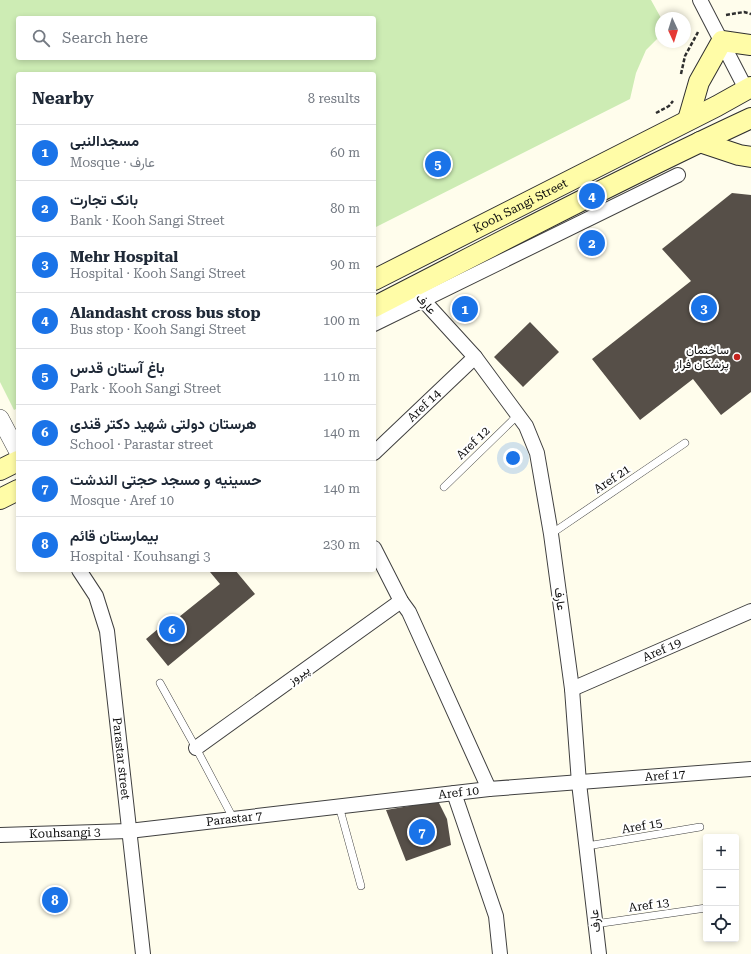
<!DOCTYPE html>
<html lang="en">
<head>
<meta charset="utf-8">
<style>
	:root { --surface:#fff; --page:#f2f2f3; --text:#1f2937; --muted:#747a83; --line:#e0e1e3; --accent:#1a73e8 }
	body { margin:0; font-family:"Roboto Serif",Vazirmatn,serif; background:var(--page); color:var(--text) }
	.controls { position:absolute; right:12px; bottom:12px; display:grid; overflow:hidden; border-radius:4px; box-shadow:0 2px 6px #0003 }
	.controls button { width:36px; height:36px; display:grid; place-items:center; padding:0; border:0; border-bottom:1px solid var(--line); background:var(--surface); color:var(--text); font:20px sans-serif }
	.compass { position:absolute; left:655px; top:12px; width:36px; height:36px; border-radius:50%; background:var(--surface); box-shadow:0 2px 6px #0003; rotate:176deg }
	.you { position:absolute; left:513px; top:458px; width:14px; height:14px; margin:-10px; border:3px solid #fff; border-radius:50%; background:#1a73e8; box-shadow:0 0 0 6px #1a73e833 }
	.badge { display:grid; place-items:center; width:26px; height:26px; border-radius:50%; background:var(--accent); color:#fff; font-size:13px; font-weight:700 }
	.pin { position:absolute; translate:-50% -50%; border:2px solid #fff; box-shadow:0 1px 4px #0006 }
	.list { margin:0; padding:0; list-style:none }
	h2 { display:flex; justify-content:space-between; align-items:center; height:52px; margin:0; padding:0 16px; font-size:17px }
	h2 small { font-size:13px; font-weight:400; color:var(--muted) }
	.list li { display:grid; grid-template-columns:26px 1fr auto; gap:12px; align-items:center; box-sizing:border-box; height:56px; padding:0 16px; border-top:1px solid var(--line) }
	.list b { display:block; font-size:15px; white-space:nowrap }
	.list p { margin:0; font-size:13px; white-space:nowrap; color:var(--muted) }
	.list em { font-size:13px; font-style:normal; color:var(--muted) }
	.icon { flex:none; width:22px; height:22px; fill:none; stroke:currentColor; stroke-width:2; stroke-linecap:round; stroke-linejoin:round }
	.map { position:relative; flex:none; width:751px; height:954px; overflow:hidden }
	.search { position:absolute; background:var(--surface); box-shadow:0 2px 6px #0003; left:16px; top:16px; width:360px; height:44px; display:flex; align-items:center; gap:10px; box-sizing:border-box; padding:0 14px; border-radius:4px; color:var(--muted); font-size:15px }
	.panel { position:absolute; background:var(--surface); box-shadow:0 2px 6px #0003; left:16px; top:72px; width:360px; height:500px; border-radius:4px }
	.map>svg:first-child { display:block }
	.green { fill:#cdecb4; fill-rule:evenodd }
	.building { fill:#564f48 }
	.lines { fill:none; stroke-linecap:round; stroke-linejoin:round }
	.service-casing { stroke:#404040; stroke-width:8 }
	.minor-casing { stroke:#404040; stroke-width:16 }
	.tertiary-casing { stroke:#404040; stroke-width:18 }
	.secondary-casing { stroke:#2f2f2f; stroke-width:22 }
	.path { stroke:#2f2f2f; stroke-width:2.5; stroke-dasharray:4 2; stroke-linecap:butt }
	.service { stroke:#fff; stroke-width:7 }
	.minor { stroke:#fff; stroke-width:14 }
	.tertiary { stroke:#fff; stroke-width:17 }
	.secondary { stroke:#fffca7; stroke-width:20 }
	.poi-dot { fill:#c5221d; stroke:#fff; stroke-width:1.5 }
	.labels { text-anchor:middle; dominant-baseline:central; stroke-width:4; stroke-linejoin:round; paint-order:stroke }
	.street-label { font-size:12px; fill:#0d0d0d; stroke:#fff }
	.poi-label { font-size:12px; fill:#0d0d0d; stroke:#fff; text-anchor:end }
</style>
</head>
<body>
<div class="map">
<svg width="751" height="954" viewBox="0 0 751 954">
	<rect width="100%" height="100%" fill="#fffdec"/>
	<!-- green -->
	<path class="green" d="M0,0H651L661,18V35L646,50L636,73L630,99L374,228V74H18V408L14,410L0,382ZM18,18H374V58H18Z"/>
	<!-- building -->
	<path class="building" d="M732,193L751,195V392L721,415L693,379L640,420L592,359L691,281L662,249Z
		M530,322L559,352L523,387L494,357Z
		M212,570H235L255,594L168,666L146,639L171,618L174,621L220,584L210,572Z
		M438,801L447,819L451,845L406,861L386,810Z"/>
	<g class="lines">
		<!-- service casing -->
		<g class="service-casing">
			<path id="service" d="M444,487L518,415
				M551,534L685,443
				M160,683L196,748L233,818
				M339,806L361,886
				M587,846L700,827
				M595,924L706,908"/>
		</g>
		<!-- minor casing -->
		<g class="minor-casing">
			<g id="minor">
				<path d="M700,0L746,89"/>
				<path d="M411,288L423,300L475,357L526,426L537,453L551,534L572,689L579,783L599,954"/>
				<path d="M374,324L678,175"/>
				<path id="s1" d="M374,453L475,357"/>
				<path d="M374,548L401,601L409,612L489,789"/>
				<path id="s2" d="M79,570L96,596L107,631L143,954"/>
				<path id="s3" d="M572,689L751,611"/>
				<path d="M196,748L401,601"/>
				<path d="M454,793L496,916L500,954"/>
				<path id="s4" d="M0,835L129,831L489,789L751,769"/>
			</g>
		</g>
		<!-- tertiary casing -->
		<g class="tertiary-casing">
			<path id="tertiary" d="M0,418L18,452"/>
		</g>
		<!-- secondary casing -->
		<g class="secondary-casing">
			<g id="secondary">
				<path d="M688,120L699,82L722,41L751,45"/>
				<path d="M700,142L739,155L751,157"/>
				<path id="s5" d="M374,280L717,106L751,87"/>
				<path d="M374,307C499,243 624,177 751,118"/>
				<path d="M0,470L18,461"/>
				<path d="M0,499L18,490"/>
			</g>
		</g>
		<!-- path -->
		<path class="path" d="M726,15L744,12L751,14
			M681,74L685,56L698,32
			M656,113L669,106L673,101"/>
		<!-- service -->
		<use href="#service" class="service"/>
		<!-- minor -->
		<use href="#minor" class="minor"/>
		<!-- tertiary -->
		<use href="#tertiary" class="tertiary"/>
		<!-- secondary -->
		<use href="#secondary" class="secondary"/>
	</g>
	<!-- markers -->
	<circle class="poi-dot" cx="737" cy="357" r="4"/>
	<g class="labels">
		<!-- street labels -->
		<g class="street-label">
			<text stroke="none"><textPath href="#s5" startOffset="164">Kooh Sangi Street</textPath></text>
			<text transform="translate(426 304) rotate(47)">عارف</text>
			<text stroke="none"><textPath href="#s1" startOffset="69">Aref 14</textPath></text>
			<text transform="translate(473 443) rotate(-44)">Aref 12</text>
			<text transform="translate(612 479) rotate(-34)">Aref 21</text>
			<text transform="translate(560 599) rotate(82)">عارف</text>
			<text stroke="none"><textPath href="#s3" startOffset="98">Aref 19</textPath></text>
			<text transform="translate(299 675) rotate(-36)">پیروز</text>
			<text stroke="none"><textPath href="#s2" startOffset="196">Parastar street</textPath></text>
			<text stroke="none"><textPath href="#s4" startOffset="668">Aref 17</textPath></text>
			<text stroke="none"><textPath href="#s4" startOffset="461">Aref 10</textPath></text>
			<text stroke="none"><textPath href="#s4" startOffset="235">Parastar 7</textPath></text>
			<text transform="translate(642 826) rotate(-10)">Aref 15</text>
			<text stroke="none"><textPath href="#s4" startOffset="65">Kouhsangi 3</textPath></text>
			<text transform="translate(649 905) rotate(-8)">Aref 13</text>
			<text transform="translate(595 921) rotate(-96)">عارف</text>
		</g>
		<!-- poi labels -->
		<g class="poi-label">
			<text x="729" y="350">ساختمان<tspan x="729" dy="14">پزشکان فراز</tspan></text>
		</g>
	</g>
</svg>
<div class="controls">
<button>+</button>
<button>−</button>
<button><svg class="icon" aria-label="locate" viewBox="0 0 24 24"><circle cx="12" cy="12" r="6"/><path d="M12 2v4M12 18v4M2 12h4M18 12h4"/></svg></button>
</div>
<svg class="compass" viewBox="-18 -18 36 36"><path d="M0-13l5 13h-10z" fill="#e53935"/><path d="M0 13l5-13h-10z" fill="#747a83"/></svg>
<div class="you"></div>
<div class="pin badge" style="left:465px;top:309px">1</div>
<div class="pin badge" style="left:592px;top:243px">2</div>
<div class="pin badge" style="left:704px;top:308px">3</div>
<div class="pin badge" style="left:592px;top:196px">4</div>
<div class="pin badge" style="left:438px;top:164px">5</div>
<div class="pin badge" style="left:172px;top:629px">6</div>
<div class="pin badge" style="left:422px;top:832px">7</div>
<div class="pin badge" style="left:55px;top:900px">8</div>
<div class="search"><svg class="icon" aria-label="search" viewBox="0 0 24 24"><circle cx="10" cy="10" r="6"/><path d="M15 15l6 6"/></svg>Search here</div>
<section class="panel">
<h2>Nearby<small>8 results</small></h2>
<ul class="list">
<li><span class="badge">1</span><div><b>مسجدالنبی</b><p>Mosque · عارف</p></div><em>60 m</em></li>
<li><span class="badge">2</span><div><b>بانک تجارت</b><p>Bank · Kooh Sangi Street</p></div><em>80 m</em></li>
<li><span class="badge">3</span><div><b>Mehr Hospital</b><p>Hospital · Kooh Sangi Street</p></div><em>90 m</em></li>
<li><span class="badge">4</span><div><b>Alandasht cross bus stop</b><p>Bus stop · Kooh Sangi Street</p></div><em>100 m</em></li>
<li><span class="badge">5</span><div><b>باغ آستان قدس</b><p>Park · Kooh Sangi Street</p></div><em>110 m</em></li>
<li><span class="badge">6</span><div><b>هرستان دولتی شهید دکتر قندی</b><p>School · Parastar street</p></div><em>140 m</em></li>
<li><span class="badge">7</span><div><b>حسینیه و مسجد حجتی الندشت</b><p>Mosque · Aref 10</p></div><em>140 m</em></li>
<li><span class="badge">8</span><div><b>بیمارستان قائم</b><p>Hospital · Kouhsangi 3</p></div><em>230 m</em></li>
</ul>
</section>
</div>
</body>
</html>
